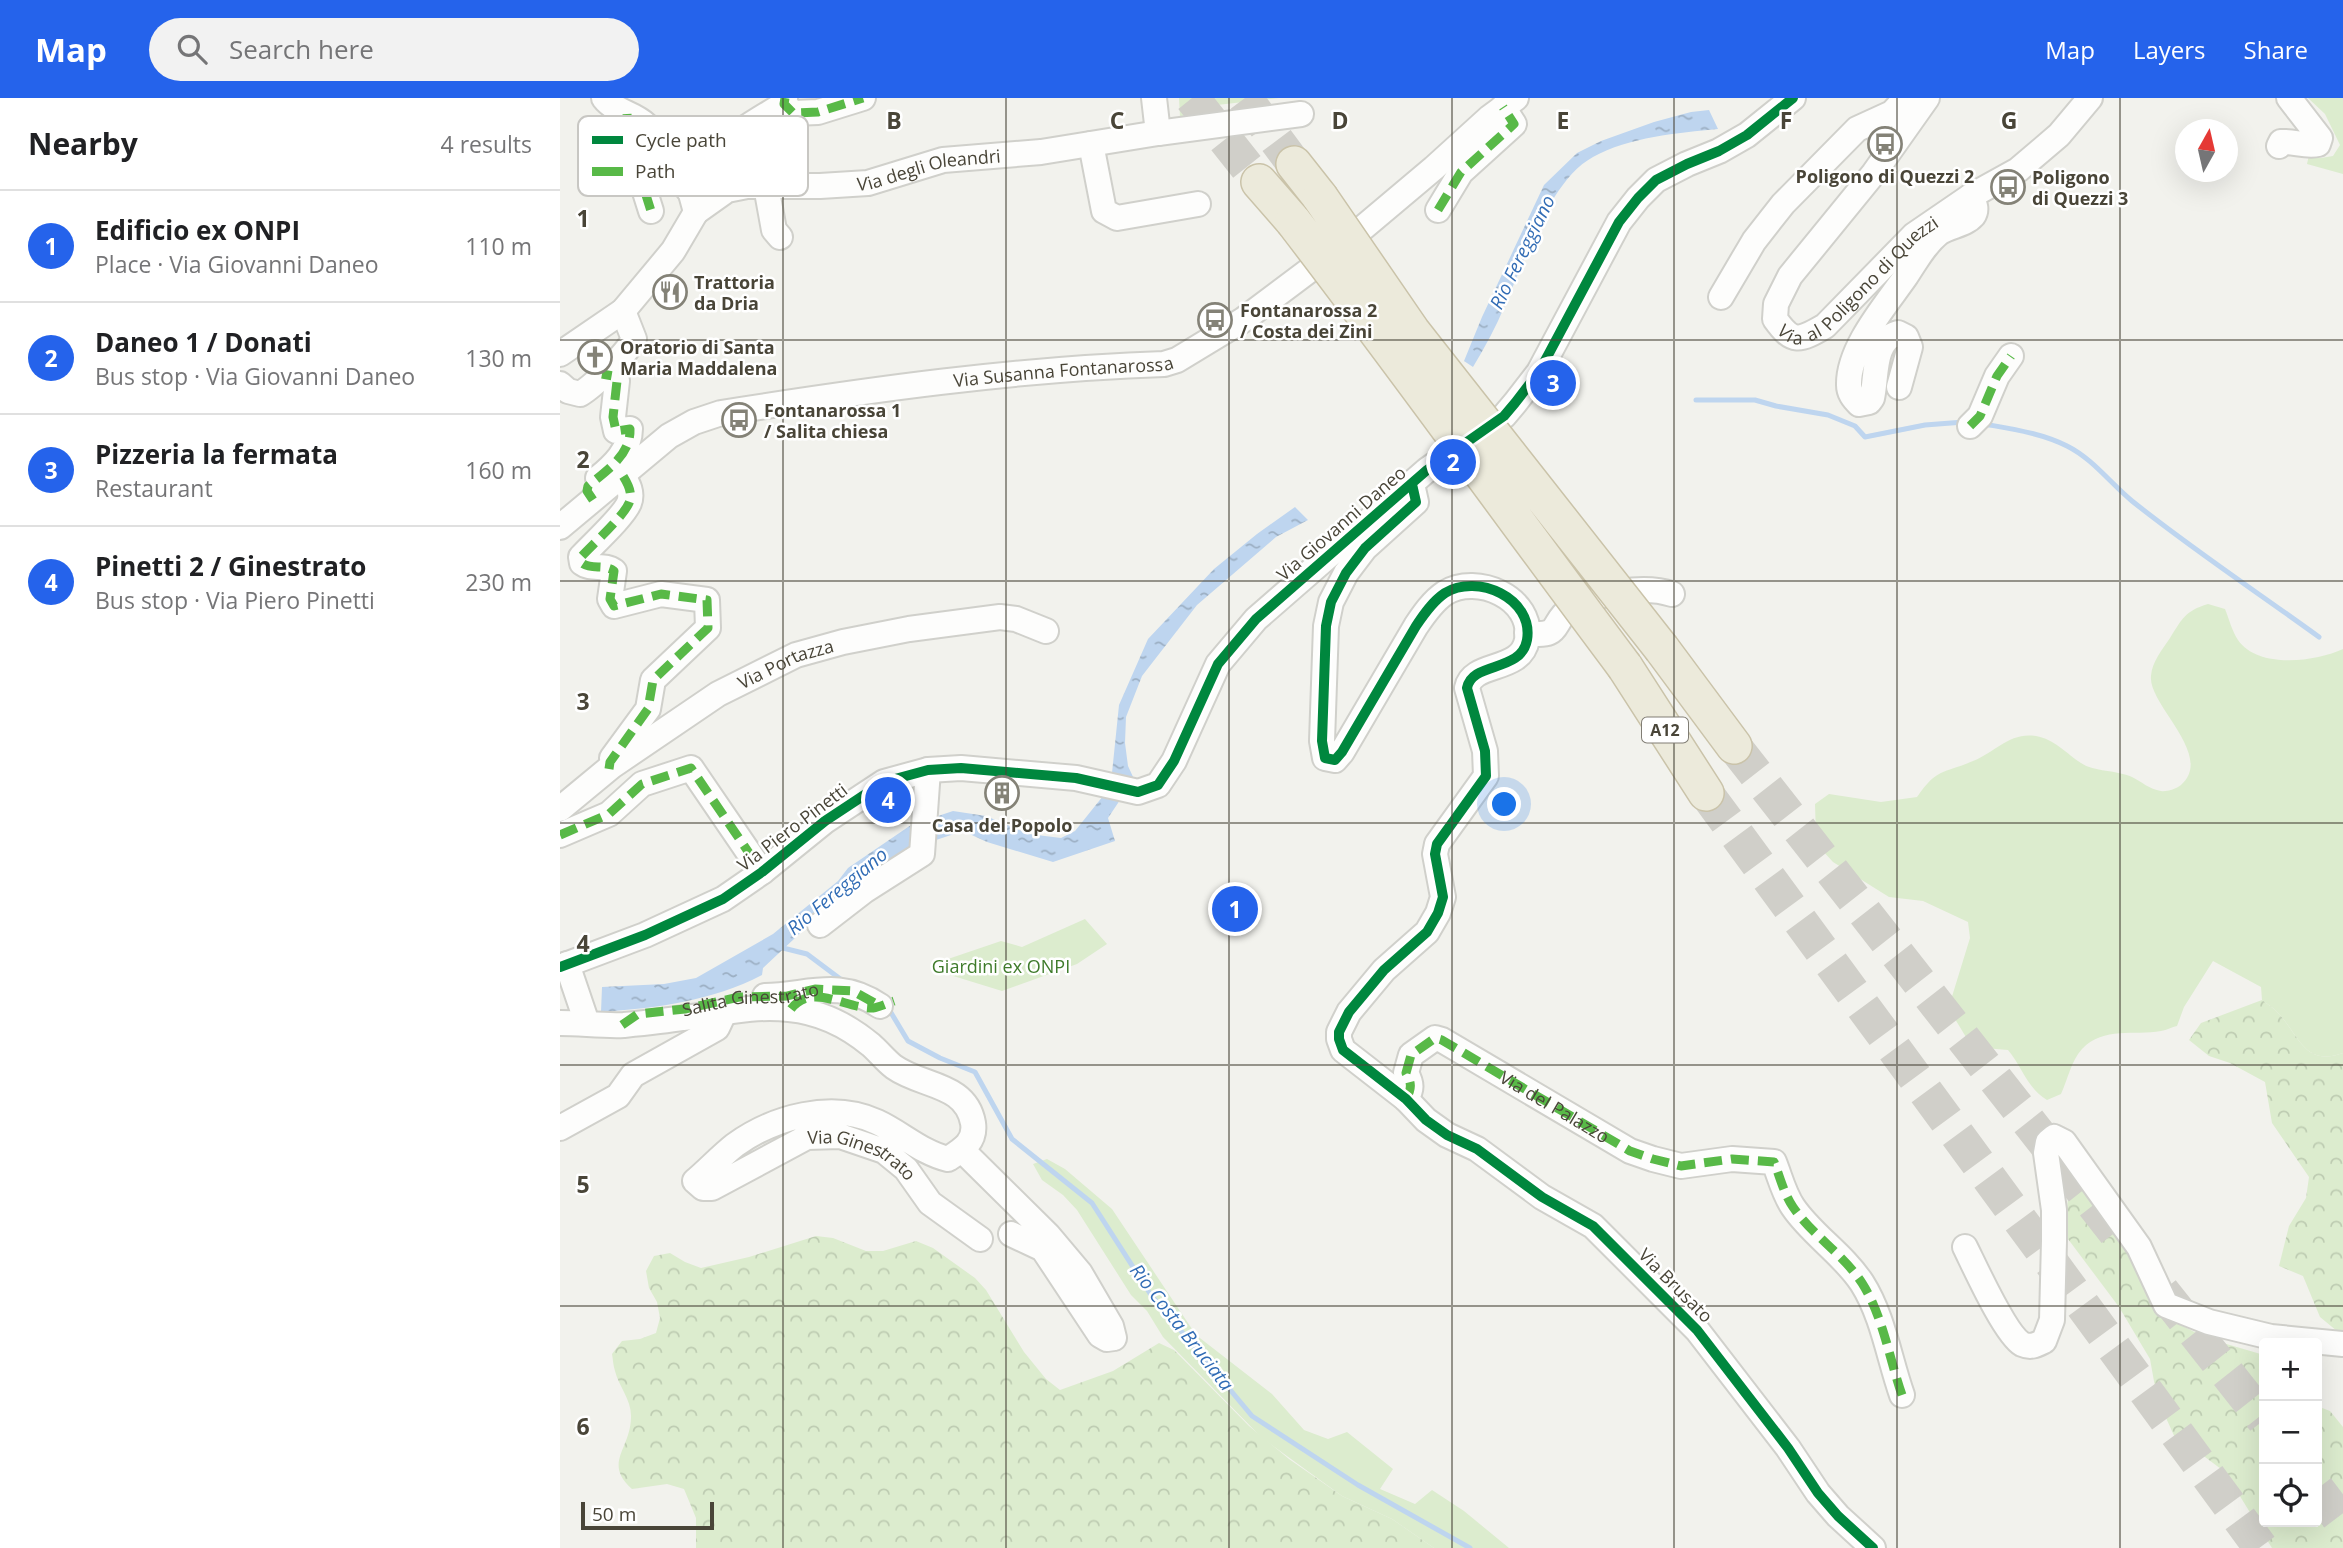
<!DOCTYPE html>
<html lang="en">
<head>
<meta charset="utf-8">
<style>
	:root { --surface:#fff; --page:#f2f2f2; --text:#202124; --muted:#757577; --line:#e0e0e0; --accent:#2563eb }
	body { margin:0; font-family:"Open Sans",sans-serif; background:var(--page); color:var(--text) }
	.controls { position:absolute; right:21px; bottom:21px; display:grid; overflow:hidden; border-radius:7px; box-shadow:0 7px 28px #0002 }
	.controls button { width:63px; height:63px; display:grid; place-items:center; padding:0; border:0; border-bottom:2px solid var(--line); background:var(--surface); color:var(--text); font:35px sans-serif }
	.compass { position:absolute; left:1615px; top:21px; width:63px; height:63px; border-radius:50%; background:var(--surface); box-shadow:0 7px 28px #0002; rotate:8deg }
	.scale { position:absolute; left:21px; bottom:18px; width:133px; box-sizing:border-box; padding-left:7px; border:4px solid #494538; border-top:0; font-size:19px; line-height:24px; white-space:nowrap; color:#494538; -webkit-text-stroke:5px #fff; paint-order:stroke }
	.you { position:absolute; left:945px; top:707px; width:24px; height:24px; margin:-18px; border:5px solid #fff; border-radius:50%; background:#1a73e8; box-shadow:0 0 0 10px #1a73e833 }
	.badge { display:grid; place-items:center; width:46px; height:46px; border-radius:50%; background:var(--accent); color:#fff; font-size:23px; font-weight:700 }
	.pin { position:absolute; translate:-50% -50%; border:4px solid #fff; box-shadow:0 2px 7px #0006 }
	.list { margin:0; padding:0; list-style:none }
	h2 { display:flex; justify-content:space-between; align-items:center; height:91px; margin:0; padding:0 28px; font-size:30px }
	h2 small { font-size:23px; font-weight:400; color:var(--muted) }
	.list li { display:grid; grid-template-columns:46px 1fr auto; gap:21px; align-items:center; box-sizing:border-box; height:112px; padding:0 28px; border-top:2px solid var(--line) }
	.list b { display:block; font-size:26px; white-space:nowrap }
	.list p { margin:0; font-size:23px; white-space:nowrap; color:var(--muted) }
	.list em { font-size:23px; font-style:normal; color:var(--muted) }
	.icon { flex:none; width:38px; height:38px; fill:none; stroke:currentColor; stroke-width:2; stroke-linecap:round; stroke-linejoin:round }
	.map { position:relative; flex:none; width:1783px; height:1450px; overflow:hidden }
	header { display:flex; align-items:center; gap:42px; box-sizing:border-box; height:98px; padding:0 35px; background:var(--accent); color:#fff }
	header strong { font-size:33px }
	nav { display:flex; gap:38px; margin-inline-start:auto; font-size:24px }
	.search { width:490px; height:63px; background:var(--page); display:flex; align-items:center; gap:18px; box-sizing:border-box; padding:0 24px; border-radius:38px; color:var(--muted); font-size:26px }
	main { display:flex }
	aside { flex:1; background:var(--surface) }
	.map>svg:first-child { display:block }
	.green { fill:#dcecce }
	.forest { fill:url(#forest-crowns) }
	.water { fill:url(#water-ripples) }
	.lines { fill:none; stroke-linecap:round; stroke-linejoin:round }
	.stream { stroke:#bed5ef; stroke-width:5 }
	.highway-tunnel { stroke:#d0cfc9; stroke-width:35; stroke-dasharray:35 18; stroke-linecap:butt }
	.minor-casing { stroke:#d0d0cb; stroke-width:28 }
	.highway-casing { stroke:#cac3a9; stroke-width:38 }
	.minor { stroke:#fdfdfc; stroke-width:24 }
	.highway { stroke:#eceadb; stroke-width:35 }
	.highway-bridge-casing { stroke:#cac3a9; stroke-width:38; stroke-linecap:butt }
	.highway-bridge { stroke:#eceadb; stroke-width:35 }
	.quiet { stroke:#58b947; stroke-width:9; stroke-dasharray:18 9; stroke-linecap:butt }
	.cycleway-casing { stroke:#fff; stroke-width:15 }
	.cycleway { stroke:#00873e; stroke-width:10 }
	.grid { fill:none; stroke:#494538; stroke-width:2; stroke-opacity:0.55 }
	.labels { text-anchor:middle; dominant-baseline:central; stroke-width:5; stroke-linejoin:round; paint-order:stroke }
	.shield { fill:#fff; stroke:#807d74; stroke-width:2 }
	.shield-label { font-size:16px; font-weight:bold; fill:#494538 }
	.street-label { font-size:18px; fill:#494538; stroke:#fff }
	.poi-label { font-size:18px; font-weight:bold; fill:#494538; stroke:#fff; text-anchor:start }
	.park-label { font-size:18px; fill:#3f7b2b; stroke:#fff }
	.water-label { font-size:19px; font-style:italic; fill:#316cb5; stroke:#fff }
	.key { fill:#fff; stroke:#c8c7c3; stroke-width:2 }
	.key-label { font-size:19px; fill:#494538 }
	.grid-label { font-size:23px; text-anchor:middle; font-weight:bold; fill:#494538; stroke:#fff; stroke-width:5; stroke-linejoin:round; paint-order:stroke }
</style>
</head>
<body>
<header>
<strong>Map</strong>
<div class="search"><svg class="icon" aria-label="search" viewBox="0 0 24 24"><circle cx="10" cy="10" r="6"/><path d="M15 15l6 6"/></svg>Search here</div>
<nav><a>Map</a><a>Layers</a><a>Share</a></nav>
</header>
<main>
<aside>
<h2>Nearby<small>4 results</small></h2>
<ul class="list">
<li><span class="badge">1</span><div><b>Edificio ex ONPI</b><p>Place · Via Giovanni Daneo</p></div><em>110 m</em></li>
<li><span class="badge">2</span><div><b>Daneo 1 / Donati</b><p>Bus stop · Via Giovanni Daneo</p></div><em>130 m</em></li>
<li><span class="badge">3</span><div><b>Pizzeria la fermata</b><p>Restaurant</p></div><em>160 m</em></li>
<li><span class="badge">4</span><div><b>Pinetti 2 / Ginestrato</b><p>Bus stop · Via Piero Pinetti</p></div><em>230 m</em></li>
</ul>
</aside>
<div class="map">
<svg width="1783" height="1450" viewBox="0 0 1783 1450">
	<defs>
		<pattern id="forest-crowns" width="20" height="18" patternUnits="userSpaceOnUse" patternTransform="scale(1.75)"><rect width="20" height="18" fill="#dcecce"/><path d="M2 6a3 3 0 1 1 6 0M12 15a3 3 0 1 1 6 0" fill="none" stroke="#beccb2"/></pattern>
		<pattern id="water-ripples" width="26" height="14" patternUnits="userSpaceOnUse" patternTransform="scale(1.75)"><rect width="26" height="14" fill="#bed5ef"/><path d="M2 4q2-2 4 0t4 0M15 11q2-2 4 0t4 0" fill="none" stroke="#9cafc3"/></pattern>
	</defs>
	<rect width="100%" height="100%" fill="#f2f2ed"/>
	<!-- green -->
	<path class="green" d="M619,0H719L657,7L656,13L620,19Z
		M1748,0H1783V76L1747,66L1749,57L1761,60L1773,58L1780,47L1765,16Z
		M1648,506L1665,511C1669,521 1672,533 1678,542C1698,571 1755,564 1783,551V955C1745,969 1740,939 1719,916C1714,910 1707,906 1702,902L1701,889L1653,863L1624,909L1617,928C1612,929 1607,932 1601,933C1574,938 1544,928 1522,951C1511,963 1508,981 1501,996L1487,1002C1467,990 1463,970 1448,952L1412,949L1395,921L1390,905L1410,840L1408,824L1363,803L1329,799L1273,764L1262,752L1256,738L1255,706L1269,696L1321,704L1357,699C1378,669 1383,676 1413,663C1436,654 1449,634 1476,638C1494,641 1507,656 1521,665C1534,674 1557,672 1572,679C1582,684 1589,691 1601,693C1606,694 1616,691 1621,687C1655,657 1588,607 1591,578C1592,564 1602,552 1610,540C1622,521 1625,513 1648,506Z
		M525,821L547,846L517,866L442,893L390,877L388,861L441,843L462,849Z
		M487,1061L505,1071L552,1111L636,1237L712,1296L744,1332L768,1341L787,1334L833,1371L820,1391L855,1406L872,1392L904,1413L949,1450H874L832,1421L782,1398L702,1340L603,1239L587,1213L571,1197L517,1112L503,1097L482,1082L473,1066Z"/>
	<!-- forest -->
	<path class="forest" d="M1702,902C1707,906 1714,910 1719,916C1740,939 1745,969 1783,955V1238L1760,1219L1743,1178L1719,1168L1729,1128L1746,1100L1749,1079L1712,1025L1705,984L1670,965L1649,958L1629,942L1641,925Z
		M1500,1061L1511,1067L1576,1162L1597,1208L1619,1226L1646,1240L1704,1257V1424H1757V1308L1770,1313L1783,1329V1450H1712L1665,1374L1645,1359L1623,1348L1616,1342L1597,1300L1590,1261L1559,1209L1508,1141L1505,1133L1508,1100L1502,1085Z
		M256,1138L273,1140L306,1153H323L356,1143L373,1150L415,1180L426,1192L464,1254L486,1281L500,1292L553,1273L599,1245L614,1252L689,1328L729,1361L782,1398L832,1421L874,1450H136V1420L124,1391L107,1386L72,1391C43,1365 70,1352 71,1320C72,1302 59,1289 55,1273C53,1267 53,1261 52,1256L62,1243L80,1241L96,1235L100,1220L97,1204L89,1190L86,1173L94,1158L110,1155L125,1164L141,1170L189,1159Z"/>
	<!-- water -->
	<path class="water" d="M1149,12L1158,31C1118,35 1069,39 1033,59C989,83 965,163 945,207C936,229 925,249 913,269L904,263L922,219L984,87L1017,55L1041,43L1094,24L1131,14Z
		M735,409L748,422L716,439L637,507L582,578L566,619L565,645L568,668L574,681L548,720L555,743L493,764L427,744L403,733L349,751L250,826L203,870L202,877C152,903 97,910 41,914L42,889L104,886L136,880L213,836L278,783L288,770L351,727L393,713L426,718L469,736L501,740L515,733L543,698L552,675L559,607L588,541L654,471L697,436Z"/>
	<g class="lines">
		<!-- stream -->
		<path class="stream" d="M1136,302H1195L1216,308L1268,317L1295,328L1305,339L1365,327L1404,324
			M1424,326C1452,331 1481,335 1507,348C1533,361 1550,385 1572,403C1632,451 1697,494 1759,539
			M219,849L247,856L283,883
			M327,908L348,943L380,960L415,974L452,1041L532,1105L591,1197L692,1318L798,1387L910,1450"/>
		<!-- highway-tunnel -->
		<path class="highway-tunnel" d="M632,0L699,84
			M685,0L734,66
			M1174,648L1563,1144
			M1146,695L1701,1450
			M1602,1193L1704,1322
			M1757,1391L1783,1425"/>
		<!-- minor casing -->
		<g class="minor-casing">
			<g id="minor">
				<path d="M44,0C55,14 74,15 86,27C106,47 112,76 132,96"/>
				<path d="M594,0L598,35"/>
				<path id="s1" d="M1367,0L1314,75L1230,178L1216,206L1215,221C1233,246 1239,243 1265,228L1354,137L1411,98L1458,72L1499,37L1530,0"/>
				<path d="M224,6L233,15L258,14L303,0"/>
				<path d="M67,16L69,43L91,113"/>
				<path d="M531,46L544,113L557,120L638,106"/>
				<path d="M1719,48L1721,44C1734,43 1746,49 1758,46L1760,40L1729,0"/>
				<path d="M206,88L214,132L220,139"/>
				<path d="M878,112L901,74L954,26L943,9"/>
				<path id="s2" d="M136,114L167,92L187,88H260L308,85L383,62L481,54L598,35L741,16"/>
				<path d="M1161,199L1194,143L1223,106L1297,31L1332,15L1346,0"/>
				<path d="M0,256L63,213L113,153L136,114L130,92C155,43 181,33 224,6L225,0"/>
				<path d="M0,286L8,293L20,296C34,288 67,255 74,241L63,213"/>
				<path d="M1339,289L1350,249L1346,239L1338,235C1312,242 1317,280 1312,300L1309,304L1299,306C1293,300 1289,295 1289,287C1288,250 1326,207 1346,178C1356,163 1365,146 1379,135C1389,128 1405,127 1413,118C1418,111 1414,105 1411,98"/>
				<path d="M1410,328L1420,318L1437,278L1451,258"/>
				<path d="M38,380C53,368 70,352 70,331L56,333L53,319L57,283L53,278L42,276"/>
				<path d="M852,386L856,404L805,450L786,475L771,504L766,528L762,643L765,660L775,662L782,654L856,528C864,516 873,503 885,495C917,475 974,500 967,542C961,575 912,563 907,590L925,653L926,678L877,746L875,756L883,799L878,815L867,834L824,872L789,914L779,934V941L783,952L846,1001L866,1022L887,1037L917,1051L982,1099L1033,1128L1137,1232L1228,1350L1258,1395L1278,1418L1313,1450"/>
				<path id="s3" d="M0,429L109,338L134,324L161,315C308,292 455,271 604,266L617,262L683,222L779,150L874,70L929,20L956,0"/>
				<path d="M967,535C1003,540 990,525 1010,511C1035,494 1085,487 1112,496"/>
				<path d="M52,660L88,611L93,582L148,530L147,502L101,496L54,508L50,501L54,473C45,466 31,472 22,465L21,459C33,446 63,419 69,405C73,395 68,386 63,378"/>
				<path id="s4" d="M0,711L52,668L158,596L236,557L283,544L349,531L440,519L456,521L486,533"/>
				<path d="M0,737L49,716L82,686L131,670L202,774"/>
				<path d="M260,827L304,793L362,756L368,672"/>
				<path d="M7,866L27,925"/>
				<path d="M0,869L85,837L163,801L202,774L265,723L324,684L368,672L401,670L516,680L578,694L598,687L614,663L658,566L696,521L867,372L944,318L955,305L979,274L1059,124L1078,100L1096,82L1127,66L1159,53L1187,37L1233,0"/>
				<path d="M205,898C249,897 279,880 320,908"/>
				<path id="s5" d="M0,925C21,925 43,928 64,927C84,925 104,923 123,920C160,916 191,907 229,911C261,914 287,927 311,947C319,954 326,963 334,969C362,989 406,985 413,1025C416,1044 402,1052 388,1061C362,1055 341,1035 317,1024C272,1003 214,1019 175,1047C161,1058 148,1072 135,1083L143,1090H152L247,1039L280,1038L324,1053L346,1071L370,1105L420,1141"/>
				<path id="s6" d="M846,1001C852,991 852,986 846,975L851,957L875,940L882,942L1070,1053L1093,1061L1121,1068L1172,1061L1214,1064C1220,1079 1224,1096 1233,1109C1252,1137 1283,1156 1302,1185C1323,1218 1329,1260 1342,1297"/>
				<path d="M0,1030L58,998L73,977L157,930L165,913"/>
				<path d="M402,1052L488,1137L520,1175L551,1228L554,1240L547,1241L540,1237L483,1151L451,1136"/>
				<path d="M1405,1149C1415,1169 1445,1236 1462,1246C1471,1250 1476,1247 1484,1243L1492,1222L1494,1143V1112L1486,1055L1488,1044L1494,1039L1504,1044L1579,1149L1606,1207L1649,1224L1711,1239L1783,1246"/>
			</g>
		</g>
		<!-- highway casing -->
		<g class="highway-casing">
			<path id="highway" d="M734,66L760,99
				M699,84L733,123
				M1102,551L1174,648
				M1065,569L1146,695"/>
		</g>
		<!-- minor -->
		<use href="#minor" class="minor"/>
		<!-- highway -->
		<use href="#highway" class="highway"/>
		<!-- highway-bridge casing -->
		<g class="highway-bridge-casing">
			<path id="highway-bridge" d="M760,99L852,233L1102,551
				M733,123C846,270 954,421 1065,569"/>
		</g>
		<!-- highway-bridge -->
		<use href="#highway-bridge" class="highway-bridge"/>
		<!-- quiet -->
		<g class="quiet">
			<path d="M225,0L224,6L233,15L258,14L303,0"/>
			<path d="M67,16L69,43L91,113"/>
			<path d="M878,112L901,74L954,26L943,9"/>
			<path d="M1410,328L1420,318L1437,278L1451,258"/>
			<path d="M33,402L27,393L28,388C46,373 71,357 70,331L56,333L53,319L57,283L53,278L42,276"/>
			<path d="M49,671L50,664L88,611L93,582L148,530L147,502L101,496L54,508L50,501L54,473C45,466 31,472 22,465L21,459C33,446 63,419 69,405C73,395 68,386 63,378"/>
			<path d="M0,737L49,716L82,686L131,670L202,774"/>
			<path d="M231,911C252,884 286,911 313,910C320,909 328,905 334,903"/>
			<path id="s7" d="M62,927L78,916L125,911L179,899L227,898L255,891L293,893L320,908"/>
			<path d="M846,1001C852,991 852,986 846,975L851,957L875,940L882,942L1070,1053L1093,1061L1121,1068L1172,1061L1214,1064C1220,1079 1224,1096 1233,1109C1252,1137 1283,1156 1302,1185C1323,1218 1329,1260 1342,1297"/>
		</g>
		<!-- cycleway casing -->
		<g class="cycleway-casing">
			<path id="cycleway" d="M852,386L856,404L805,450L786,475L771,504L766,528L762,643L765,660L775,662L782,654L856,528C864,516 873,503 885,495C917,475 974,500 967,542C961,575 912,563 907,590L925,653L926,678L877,746L875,756L883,799L878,815L867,834L824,872L789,914L779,934V941L783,952L846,1001L866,1022L887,1037L917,1051L982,1099L1033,1128L1137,1232L1228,1350L1258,1395L1278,1418L1313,1450
				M0,869L85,837L163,801L202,774L265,723L324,684L368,672L401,670L516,680L578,694L598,687L614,663L658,566L696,521L867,372L944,318L955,305L979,274L1059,124L1078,100L1096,82L1127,66L1159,53L1187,37L1233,0"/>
		</g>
		<!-- cycleway -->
		<use href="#cycleway" class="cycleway"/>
	</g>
	<!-- grid -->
	<path class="grid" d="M223,0V1450M446,0V1450M669,0V1450M892,0V1450M1114,0V1450M1337,0V1450M1560,0V1450M0,242H1783M0,483H1783M0,725H1783M0,967H1783M0,1208H1783"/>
	<!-- icons -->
	<defs>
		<g id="bus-ring" transform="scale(1.75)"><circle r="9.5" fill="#fff" stroke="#848277" stroke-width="1.5"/><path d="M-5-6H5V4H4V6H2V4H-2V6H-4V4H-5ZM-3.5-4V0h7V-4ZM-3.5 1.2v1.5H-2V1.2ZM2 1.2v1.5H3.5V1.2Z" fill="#848277"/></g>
		<g id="restaurant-ring" transform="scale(1.75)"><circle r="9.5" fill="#fff" stroke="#848277" stroke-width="1.5"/><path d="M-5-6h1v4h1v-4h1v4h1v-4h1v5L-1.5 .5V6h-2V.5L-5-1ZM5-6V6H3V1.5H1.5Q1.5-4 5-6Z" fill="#848277"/></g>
		<g id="church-ring" transform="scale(1.75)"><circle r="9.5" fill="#fff" stroke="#848277" stroke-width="1.5"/><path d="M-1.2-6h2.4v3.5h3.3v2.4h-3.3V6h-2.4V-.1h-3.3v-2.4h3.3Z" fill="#848277"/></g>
		<g id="building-ring" transform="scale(1.75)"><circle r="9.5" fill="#fff" stroke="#848277" stroke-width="1.5"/><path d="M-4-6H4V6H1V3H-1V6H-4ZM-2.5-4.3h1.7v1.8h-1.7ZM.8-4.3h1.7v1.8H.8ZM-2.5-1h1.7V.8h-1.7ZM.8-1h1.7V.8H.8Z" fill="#848277"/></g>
	</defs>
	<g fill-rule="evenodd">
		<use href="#bus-ring" x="1325" y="46"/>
		<use href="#bus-ring" x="1448" y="89"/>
		<use href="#restaurant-ring" x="110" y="194"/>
		<use href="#bus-ring" x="655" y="222"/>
		<use href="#church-ring" x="35" y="259"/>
		<use href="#bus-ring" x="179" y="322"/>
		<use href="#building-ring" x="442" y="695"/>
	</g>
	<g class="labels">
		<!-- shield labels -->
		<rect class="shield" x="1082" y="619.5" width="46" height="25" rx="5"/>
		<g class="shield-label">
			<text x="1105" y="632">A12</text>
		</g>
		<!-- street labels -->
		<g class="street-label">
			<text stroke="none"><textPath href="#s2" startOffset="242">Via degli Oleandri</textPath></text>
			<text stroke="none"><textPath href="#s1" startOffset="383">Via al Poligono di Quezzi</textPath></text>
			<text stroke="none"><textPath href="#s3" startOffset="544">Via Susanna Fontanarossa</textPath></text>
			<text transform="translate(781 425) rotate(-41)">Via Giovanni Daneo</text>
			<text stroke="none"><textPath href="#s4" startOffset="270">Via Portazza</textPath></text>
			<text transform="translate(232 729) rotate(-37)">Via Piero Pinetti</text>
			<text stroke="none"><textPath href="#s7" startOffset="133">Salita Ginestrato</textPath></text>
			<text stroke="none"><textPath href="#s6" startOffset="214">Via del Palazzo</textPath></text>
			<text stroke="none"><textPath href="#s5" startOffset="973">Via Ginestrato</textPath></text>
			<text transform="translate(1116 1187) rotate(45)">Via Brusato</text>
		</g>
		<!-- poi labels -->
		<g class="poi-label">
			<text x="1325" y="78" text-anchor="middle">Poligono di Quezzi 2</text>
			<text x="1472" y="79">Poligono<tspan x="1472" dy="21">di Quezzi 3</tspan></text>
			<text x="134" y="184">Trattoria<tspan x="134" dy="21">da Dria</tspan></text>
			<text x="680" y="212">Fontanarossa 2<tspan x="680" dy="21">/ Costa dei Zini</tspan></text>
			<text x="60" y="249">Oratorio di Santa<tspan x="60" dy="21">Maria Maddalena</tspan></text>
			<text x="204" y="312">Fontanarossa 1<tspan x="204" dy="21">/ Salita chiesa</tspan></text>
			<text x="442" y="727" text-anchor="middle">Casa del Popolo</text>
		</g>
		<!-- park labels -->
		<g class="park-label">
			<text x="441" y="868">Giardini ex ONPI</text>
		</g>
		<!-- water labels -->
		<g class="water-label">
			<text transform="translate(962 154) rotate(-64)">Rio Fereggiano</text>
			<text transform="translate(277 793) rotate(-40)">Rio Fereggiano</text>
			<text transform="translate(622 1229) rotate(52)">Rio Costa Bruciata</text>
		</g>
	</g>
	<!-- legend -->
	<rect x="18" y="18" width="230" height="80" rx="10" class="key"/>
	<rect x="32" y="38" width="31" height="8" fill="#00873e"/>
	<rect x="32" y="69" width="31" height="9" fill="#58b947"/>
	<g class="key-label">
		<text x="75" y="49">Cycle path</text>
		<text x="75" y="80">Path</text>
	</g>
	<g class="grid-label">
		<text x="334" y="31">B</text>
		<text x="557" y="31">C</text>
		<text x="780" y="31">D</text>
		<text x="1003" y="31">E</text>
		<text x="1226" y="31">F</text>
		<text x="1449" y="31">G</text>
		<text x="23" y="129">1</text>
		<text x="23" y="370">2</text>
		<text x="23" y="612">3</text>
		<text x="23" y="854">4</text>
		<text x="23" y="1095">5</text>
		<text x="23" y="1337">6</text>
	</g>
</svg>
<div class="controls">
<button>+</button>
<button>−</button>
<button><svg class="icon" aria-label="locate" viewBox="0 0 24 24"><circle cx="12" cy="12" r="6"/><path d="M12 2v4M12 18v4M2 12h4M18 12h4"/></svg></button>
</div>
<svg class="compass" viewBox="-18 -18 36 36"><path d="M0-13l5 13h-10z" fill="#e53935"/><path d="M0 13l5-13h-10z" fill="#757577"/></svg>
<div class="scale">50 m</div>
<div class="you"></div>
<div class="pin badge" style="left:675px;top:811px">1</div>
<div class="pin badge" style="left:893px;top:364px">2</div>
<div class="pin badge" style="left:993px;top:285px">3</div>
<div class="pin badge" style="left:328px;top:702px">4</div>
</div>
</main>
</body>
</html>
